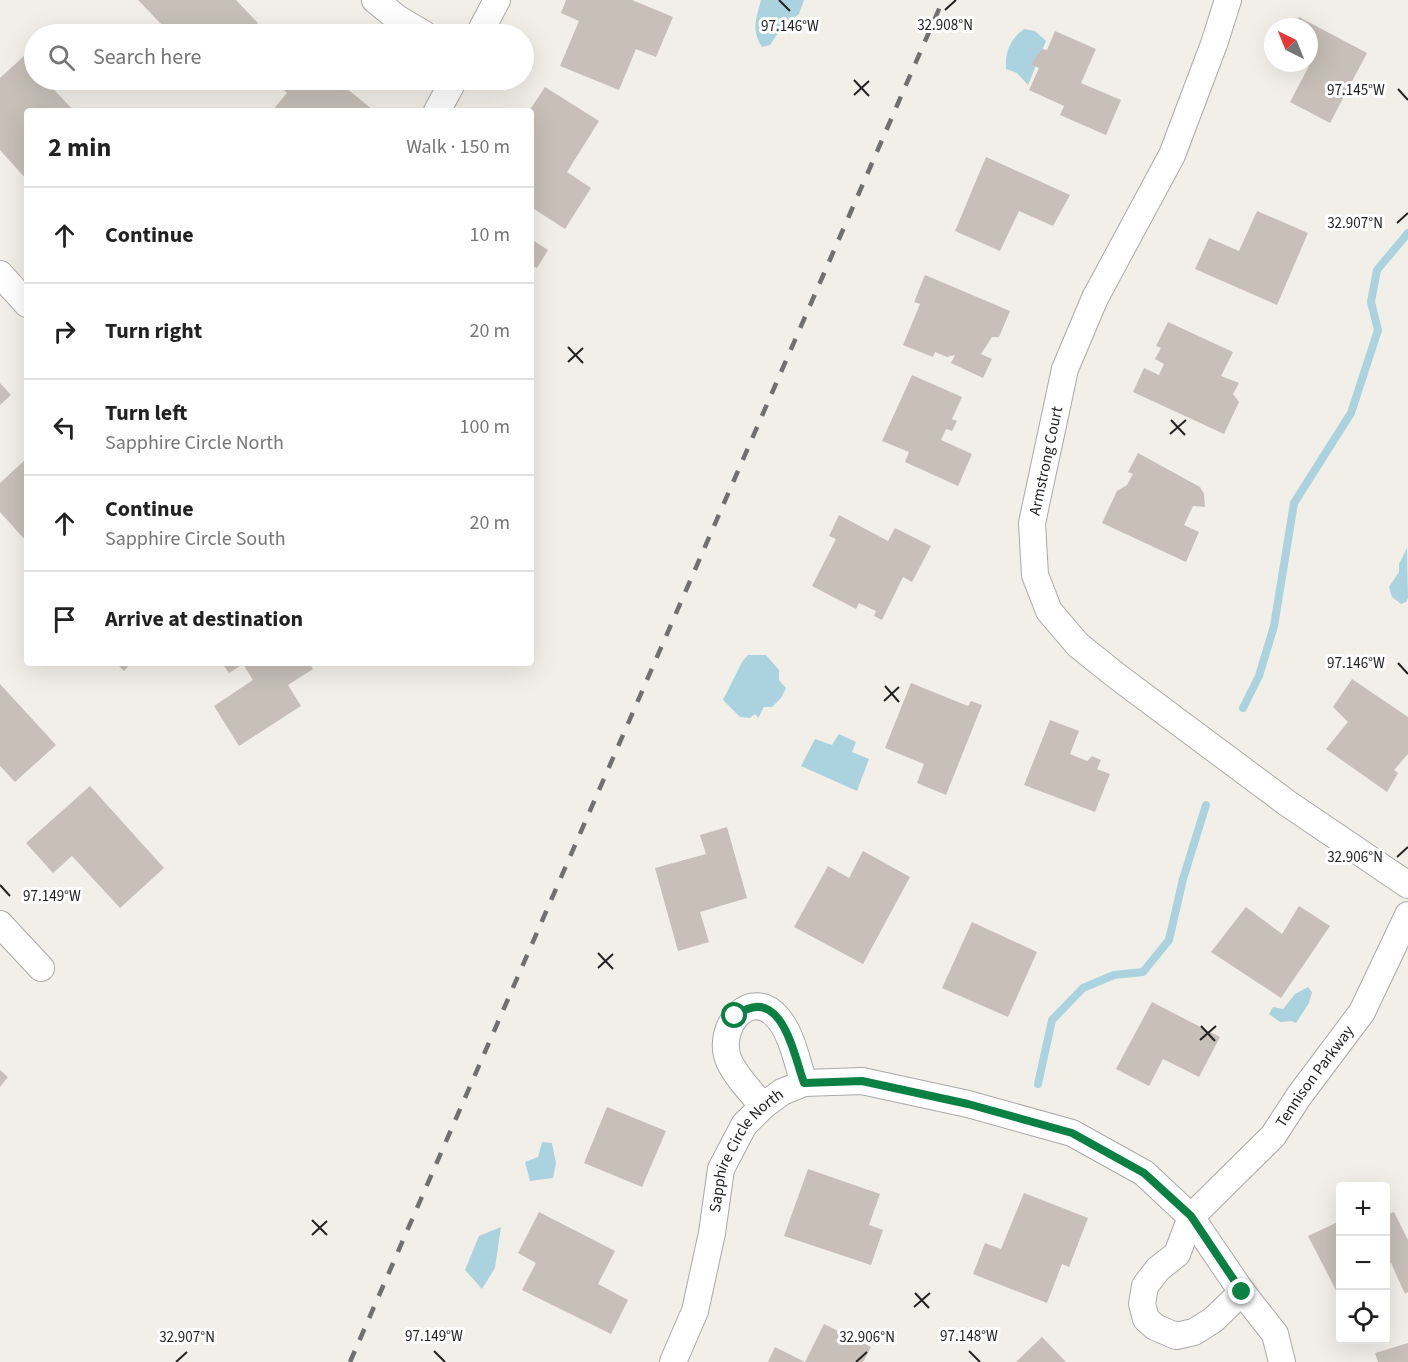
<!DOCTYPE html>
<html lang="en">
<head>
<meta charset="utf-8">
<style>
	:root { --surface:#fff; --page:#f2f2f2; --text:#222; --muted:#767676; --line:#e0e0e0 }
	body { margin:0; font-family:"Source Sans 3",sans-serif; background:var(--page); color:var(--text) }
	.controls { position:absolute; right:18px; bottom:18px; display:grid; overflow:hidden; border-radius:6px; box-shadow:0 6px 24px #0002 }
	.controls button { width:54px; height:54px; display:grid; place-items:center; padding:0; border:0; border-bottom:2px solid var(--line); background:var(--surface); color:var(--text); font:30px sans-serif }
	.compass { position:absolute; left:1264px; top:18px; width:54px; height:54px; border-radius:50%; background:var(--surface); box-shadow:0 6px 24px #0002; rotate:317deg }
	.stop { position:absolute; width:18px; height:18px; margin:-14px; border:4px solid #0b8043; border-radius:50%; background:#fff }
	.stop.end { background:#0b8043; border-color:#fff; box-shadow:0 2px 6px #0008 }
	.list { margin:0; padding:0; list-style:none }
	h2 { display:flex; justify-content:space-between; align-items:center; height:78px; margin:0; padding:0 24px; font-size:26px }
	h2 small { font-size:20px; font-weight:400; color:var(--muted) }
	.list li { display:grid; grid-template-columns:39px 1fr auto; gap:18px; align-items:center; box-sizing:border-box; height:96px; padding:0 24px; border-top:2px solid var(--line) }
	.list b { display:block; font-size:22px; white-space:nowrap }
	.list p { margin:0; font-size:20px; white-space:nowrap; color:var(--muted) }
	.list em { font-size:20px; font-style:normal; color:var(--muted) }
	.icon { flex:none; width:33px; height:33px; fill:none; stroke:currentColor; stroke-width:2; stroke-linecap:round; stroke-linejoin:round }
	.map { position:relative; flex:none; width:1408px; height:1362px; overflow:hidden }
	.search { position:absolute; background:var(--surface); box-shadow:0 6px 24px #0002; left:24px; top:24px; width:510px; height:66px; display:flex; align-items:center; gap:15px; box-sizing:border-box; padding:0 21px; border-radius:33px; color:var(--muted); font-size:22px }
	.panel { position:absolute; background:var(--surface); box-shadow:0 6px 24px #0002; left:24px; top:108px; width:510px; height:558px; border-radius:6px }
	.map>svg:first-child { display:block }
	.water { fill:#aad3df }
	.lines { fill:none; stroke-linecap:round; stroke-linejoin:round }
	.stream { stroke:#aad3df; stroke-width:8 }
	.building { fill:#c7bfb8 }
	.street-casing { stroke:#a9a9a9; stroke-width:28 }
	.street { stroke:#fff; stroke-width:26 }
	.rail { stroke:#707070; stroke-width:4.5; stroke-dasharray:12 12; stroke-linecap:butt }
	.route { stroke:#0b8043; stroke-width:8 }
	.ticks { fill:none; stroke:#222; stroke-width:2 }
	.labels { text-anchor:middle; dominant-baseline:central; stroke-width:6; stroke-linejoin:round; paint-order:stroke }
	.street-label { font-size:16px; fill:#222; stroke:#fff }
	.ticks-label { font-size:15px; text-anchor:middle; fill:#222; stroke:#fff; stroke-width:6; stroke-linejoin:round; paint-order:stroke }
</style>
</head>
<body>
<div class="map">
<svg width="1408" height="1362" viewBox="0 0 1408 1362">
	<rect width="100%" height="100%" fill="#f2efe9"/>
	<!-- water -->
	<path class="water" d="M761,0H804L799,14L792,20L784,24L770,45L762,47C751,29 756,20 761,0Z
		M1024,29L1035,31L1046,41L1028,85L1017,73L1006,69C1005,52 1010,39 1024,29Z
		M1407,548L1408,598L1406,602L1401,604L1392,597L1389,587L1399,572V564Z
		M748,655H766L779,670V680L786,688L781,698L772,707H764L758,718L755,714L750,718L740,717L723,700L742,662Z
		M839,734L856,742L852,752L869,759L857,791L801,766L815,739L832,745Z
		M1308,987L1312,992L1309,1003L1296,1023L1291,1021L1280,1022L1269,1014L1273,1007L1283,1009L1295,994Z
		M542,1142L552,1143L556,1163L553,1178L530,1181L525,1162L538,1157Z
		M501,1227L495,1268L482,1289L465,1270L479,1236Z"/>
	<g class="lines">
		<!-- stream -->
		<path class="stream" d="M1243,708L1259,676L1274,626L1294,503L1351,413L1378,330L1371,302L1377,270L1408,233
			M1038,1084L1052,1020L1083,988L1114,975L1143,972L1169,940L1183,879L1206,805"/>
	</g>
	<!-- building -->
	<path class="building" d="M138,0H236L258,23L247,34H158L165,28Z
		M566,0H632L673,17L656,57L636,49L619,90L560,66L579,21L561,13Z
		M1299,17L1367,53L1330,123L1290,102L1309,66L1303,63H1309V27H1293Z
		M1055,31L1096,49L1081,83L1121,100L1106,135L1060,115L1064,106L1029,90L1039,68L1032,65L1036,56L1043,49L1047,50Z
		M24,56L34,68V80H45L74,111H27V180L0,150V78Z
		M181,80H200L190,89Z
		M278,80H336L372,109L371,111H272L287,93L275,83Z
		M545,87L599,121L567,172L591,188L565,229L531,207V111H529Z
		M986,157L1070,195L1053,226L1019,211L1000,251L955,231Z
		M1257,211L1308,233L1277,305L1195,269L1209,238L1239,251Z
		M531,239L548,250L537,268L531,265Z
		M925,275L1010,311L999,337H992L981,354L992,359L983,378L951,363L955,355L947,357L935,352L933,357L903,345L920,304L914,302Z
		M1168,322L1233,352L1221,376L1239,383L1233,394L1239,402L1224,434L1133,392L1144,368L1159,375L1164,364L1155,359L1161,348L1156,346Z
		M912,375L962,397L952,419L957,421L952,431L946,429L941,440L972,454L958,486L905,462L909,452L882,441Z
		M0,383L11,395L0,405Z
		M1138,453L1200,487L1204,494L1205,507L1193,506L1184,525L1199,532L1186,562L1102,523L1117,491L1127,485L1133,474L1128,472Z
		M27,458V542L0,512V483Z
		M839,515L888,541L895,528L931,546L912,582L903,577L882,620L874,616L876,611L859,603L856,609L812,586L836,539L829,536Z
		M116,663H131L124,671Z
		M222,663H309L313,669L288,685L301,706L239,746L214,706L253,680L243,664L229,673Z
		M1352,679L1408,717V754L1394,770L1398,773L1387,792L1326,749L1348,722L1333,707Z
		M911,683L968,706L971,701L982,705L946,795L917,783L924,764L885,748Z
		M0,684L56,745L15,782L0,766Z
		M1050,720L1079,731L1070,754L1087,761L1092,756L1101,760L1097,769L1110,774L1095,812L1024,785Z
		M90,786L164,868L120,908L72,856L53,873L26,843Z
		M727,827L747,898L700,912L709,942L678,951L655,868L706,854L700,835Z
		M863,851L910,877L863,964L794,927L828,866L849,878Z
		M1299,906L1330,926L1281,998L1211,952L1246,907L1282,934Z
		M972,922L1037,952L1008,1017L942,988Z
		M1152,1002L1220,1037L1199,1077L1163,1059L1149,1086L1116,1069Z
		M0,1070L8,1077L0,1087Z
		M607,1107L666,1131L642,1187L584,1163Z
		M808,1169L880,1194L869,1225L883,1230L871,1265L784,1236Z
		M1024,1193L1088,1218L1069,1267L1062,1264L1047,1303L973,1274L985,1243L1001,1249Z
		M539,1212L615,1251L598,1284L628,1300L611,1334L522,1290L536,1263L518,1253Z
		M1394,1212L1408,1240V1292L1405,1294L1391,1263L1386,1265V1215Z
		M1340,1221V1298L1308,1236Z
		M824,1324L871,1347L863,1362H805Z
		M1042,1337L1066,1362H1016Z
		M1408,1343V1362H1378L1375,1353Z
		M775,1347L805,1362H768Z"/>
	<g class="lines">
		<!-- street casing -->
		<g class="street-casing">
			<g id="street">
				<path d="M375,0L397,18L424,34"/>
				<path d="M1228,0L1214,44L1172,155L1095,298L1065,369L1032,523L1035,575L1049,611L1078,645L1118,677L1287,803L1408,885"/>
				<path d="M479,34L497,0"/>
				<path d="M437,111L454,80"/>
				<path d="M0,274L27,304"/>
				<path d="M0,924L41,968"/>
				<path d="M763,1106C751,1092 737,1078 729,1061C715,1028 750,985 778,1018C792,1034 797,1062 804,1083"/>
				<path id="s1" d="M1242,1292L1213,1320L1194,1332L1176,1336L1155,1327L1146,1319L1142,1304L1145,1286L1158,1269L1177,1254L1191,1217L1273,1136L1299,1096L1362,1012L1408,915"/>
				<path id="s2" d="M673,1362L695,1311L712,1233L721,1169L744,1125L763,1106L782,1092L804,1083L862,1081L968,1104L1072,1133L1144,1173L1191,1217L1242,1292L1275,1334L1282,1362"/>
			</g>
		</g>
		<!-- street -->
		<use href="#street" class="street"/>
		<!-- rail -->
		<path class="rail" d="M350,1362L943,0"/>
	</g>
	<g class="lines">
		<!-- route -->
		<path class="route" d="M735,1016C781,982 793,1052 804,1083L862,1081L968,1104L1072,1133L1144,1173L1191,1216L1242,1292"/>
	</g>
	<!-- ticks -->
	<path class="ticks" d="M779,0L790,11M945,10L956,0M854,80L869,96M1398,89L1408,100M854,95L869,81M1397,223L1408,213M568,347L583,363M568,362L583,348M1171,420L1185,435M1170,434L1186,420M1398,663L1408,674M885,686L899,702M884,701L899,687M1397,857L1408,847M0,885L10,896M598,953L613,969M598,968L613,954M1201,1026L1215,1041M1200,1040L1216,1026M312,1220L327,1235M312,1235L327,1221M915,1293L929,1308M914,1307L930,1293M434,1351L445,1362M969,1351L980,1362M176,1362L187,1352M856,1362L867,1352"/>
	<g class="labels">
		<!-- street labels -->
		<g class="street-label">
			<text transform="translate(1046 461) rotate(-78)">Armstrong Court</text>
			<text stroke="none"><textPath href="#s1" startOffset="423">Tennison Parkway</textPath></text>
			<text stroke="none"><textPath href="#s2" startOffset="228">Sapphire Circle North</textPath></text>
		</g>
	</g>
	<g class="ticks-label">
		<text x="945" y="30">32.908°N</text>
		<text x="790" y="31">97.146°W</text>
		<text x="1356" y="95">97.145°W</text>
		<text x="1355" y="228">32.907°N</text>
		<text x="1356" y="668">97.146°W</text>
		<text x="1355" y="862">32.906°N</text>
		<text x="52" y="901">97.149°W</text>
		<text x="434" y="1341">97.149°W</text>
		<text x="969" y="1341">97.148°W</text>
		<text x="187" y="1342">32.907°N</text>
		<text x="867" y="1342">32.906°N</text>
	</g>
</svg>
<div class="controls">
<button>+</button>
<button>−</button>
<button><svg class="icon" aria-label="locate" viewBox="0 0 24 24"><circle cx="12" cy="12" r="6"/><path d="M12 2v4M12 18v4M2 12h4M18 12h4"/></svg></button>
</div>
<svg class="compass" viewBox="-18 -18 36 36"><path d="M0-13l5 13h-10z" fill="#e53935"/><path d="M0 13l5-13h-10z" fill="#767676"/></svg>
<div class="stop" style="left:735px;top:1016px"></div>
<div class="stop end" style="left:1242px;top:1292px"></div>
<div class="search"><svg class="icon" aria-label="search" viewBox="0 0 24 24"><circle cx="10" cy="10" r="6"/><path d="M15 15l6 6"/></svg>Search here</div>
<section class="panel">
<h2>2 min<small>Walk · 150 m</small></h2>
<ul class="list">
<li><svg class="icon" aria-label="ahead" viewBox="0 0 24 24"><path d="M12 20V5M6 11l6-6 6 6"/></svg><div><b>Continue</b></div><em>10 m</em></li>
<li><svg class="icon" aria-label="right" viewBox="0 0 24 24"><path d="M7 20v-9h11M14 6l5 5-5 5"/></svg><div><b>Turn right</b></div><em>20 m</em></li>
<li><svg class="icon" aria-label="left" viewBox="0 0 24 24"><path d="M17 20v-9H6M10 6l-5 5 5 5"/></svg><div><b>Turn left</b><p>Sapphire Circle North</p></div><em>100 m</em></li>
<li><svg class="icon" aria-label="ahead" viewBox="0 0 24 24"><path d="M12 20V5M6 11l6-6 6 6"/></svg><div><b>Continue</b><p>Sapphire Circle South</p></div><em>20 m</em></li>
<li><svg class="icon" aria-label="arrive" viewBox="0 0 24 24"><path d="M6 21V4h12l-3 4 3 4H6"/></svg><div><b>Arrive at destination</b></div></li>
</ul>
</section>
</div>
</body>
</html>
